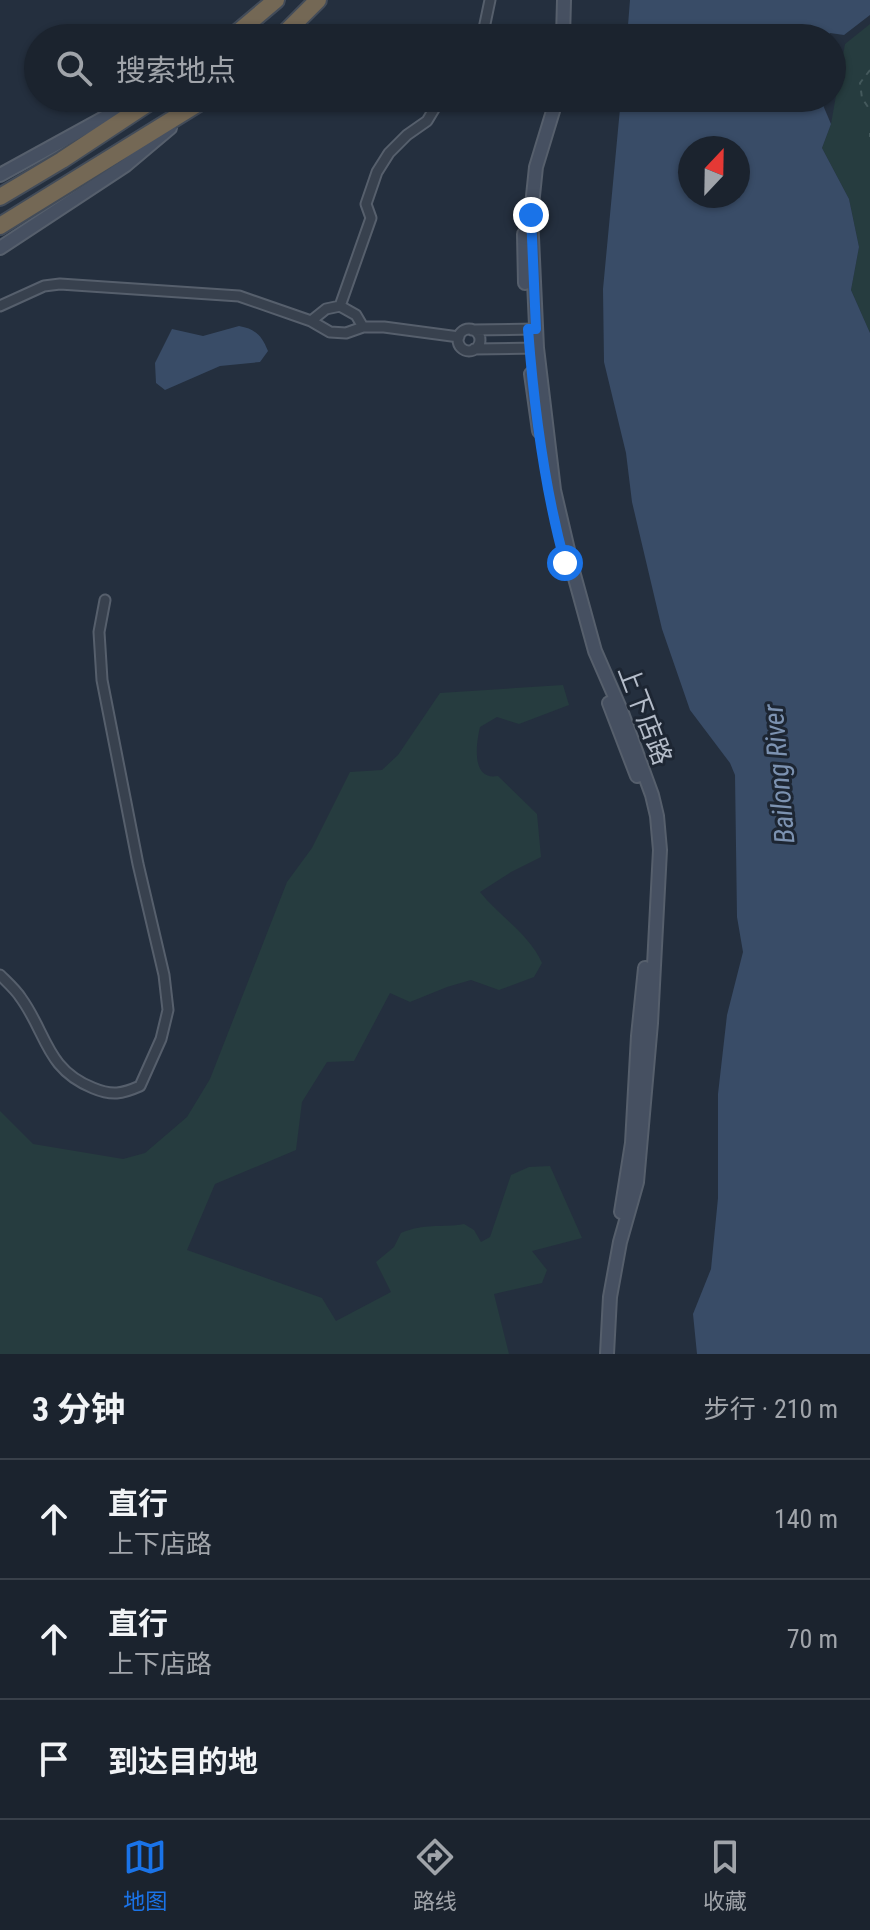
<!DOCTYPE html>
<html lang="zh">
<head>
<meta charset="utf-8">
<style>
	:root { --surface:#1b232e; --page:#282f3a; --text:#f1f3f6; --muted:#a0a4aa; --line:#39404a; --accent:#1a73e8 }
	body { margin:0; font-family:"Roboto Condensed","Noto Sans SC",sans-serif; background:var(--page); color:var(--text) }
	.compass { position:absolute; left:678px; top:136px; width:72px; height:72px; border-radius:50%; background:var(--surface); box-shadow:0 2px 6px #0004; rotate:22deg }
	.stop { position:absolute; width:24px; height:24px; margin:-18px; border:6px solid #1a73e8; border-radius:50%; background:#fff }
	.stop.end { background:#1a73e8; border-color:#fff; box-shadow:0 2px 8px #0008 }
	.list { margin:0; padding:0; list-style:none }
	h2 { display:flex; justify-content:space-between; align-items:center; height:104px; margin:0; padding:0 32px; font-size:34px }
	h2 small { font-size:26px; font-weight:400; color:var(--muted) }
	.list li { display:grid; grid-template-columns:52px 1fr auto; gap:24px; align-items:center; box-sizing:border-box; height:120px; padding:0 32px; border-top:2px solid var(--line) }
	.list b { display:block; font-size:30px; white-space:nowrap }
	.list p { margin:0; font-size:26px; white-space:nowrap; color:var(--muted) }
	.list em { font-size:26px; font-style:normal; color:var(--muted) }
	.icon { flex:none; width:44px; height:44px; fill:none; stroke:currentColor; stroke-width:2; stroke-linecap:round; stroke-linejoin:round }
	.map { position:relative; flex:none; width:870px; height:1354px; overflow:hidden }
	.search { position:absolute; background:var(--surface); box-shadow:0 2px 6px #0004; left:24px; right:24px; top:24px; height:88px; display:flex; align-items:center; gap:20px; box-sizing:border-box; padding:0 28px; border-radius:44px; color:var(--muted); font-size:30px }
	.sheet { height:464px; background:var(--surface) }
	nav { display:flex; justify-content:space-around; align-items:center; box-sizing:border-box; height:112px; border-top:2px solid var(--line); background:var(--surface); font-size:22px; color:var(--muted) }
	nav a { display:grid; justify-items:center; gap:4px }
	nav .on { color:var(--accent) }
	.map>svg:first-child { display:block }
	.green { fill:#263c3f }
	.water { fill:#394c67; fill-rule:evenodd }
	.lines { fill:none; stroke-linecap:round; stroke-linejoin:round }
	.street-casing { stroke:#565f6c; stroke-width:13 }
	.secondary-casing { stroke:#565f6c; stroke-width:16 }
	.highway-casing { stroke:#434c59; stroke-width:20 }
	.path { stroke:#44595c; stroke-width:2; stroke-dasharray:6 6; stroke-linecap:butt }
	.street { stroke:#38414e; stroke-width:9 }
	.secondary { stroke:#465061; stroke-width:12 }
	.highway { stroke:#746855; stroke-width:16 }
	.route { stroke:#1a73e8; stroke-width:10 }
	.labels { text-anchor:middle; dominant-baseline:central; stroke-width:6; stroke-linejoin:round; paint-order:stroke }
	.street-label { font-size:26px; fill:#b4bcc9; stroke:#1d2633 }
	.water-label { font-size:28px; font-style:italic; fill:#7c92b1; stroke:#1d2633 }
</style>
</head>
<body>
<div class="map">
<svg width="870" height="1354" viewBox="0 0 870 1354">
	<rect width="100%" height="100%" fill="#242f3e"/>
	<!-- green -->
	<path class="green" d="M870,24V333L851,290L859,247L849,199L822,148L831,124L845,44Z
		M563,685L569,705L519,724L497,717L480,727C476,744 471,781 498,776L537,814L541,857L511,872L480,892C499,916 529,934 542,963L534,977L499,990L471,980L447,987L410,1002L390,993L354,1061L327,1062L302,1102L296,1150L215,1184L187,1250L322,1298L336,1321L391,1292L376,1262L394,1247L401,1233C424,1223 440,1228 464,1224L474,1230L481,1242L490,1237L511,1175L529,1167L550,1166L582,1238L532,1251L547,1270L542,1283L494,1294L509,1354H0V1111L33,1144L123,1159L145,1153L187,1117L210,1079L287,882L312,848L350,772L382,770L398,755L440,693Z"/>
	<!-- water -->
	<path class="water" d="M630,0H870V15L844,35L830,33L827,38H627Z
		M621,98H820L831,124L822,148L849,199L859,247L851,290L870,333V1354H697L693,1314L711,1269L718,1198V1094L727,1015L743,952L737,917L735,775L730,763L690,710L662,629L632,502L626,453L604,362L603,289ZM738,148V196H690V148Z
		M239,326C256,329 262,336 268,351L260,362L220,366L165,390L156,383L155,363L172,329L203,336Z"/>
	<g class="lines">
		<!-- street casing -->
		<g class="street-casing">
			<path id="street" d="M482,38L490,0
				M0,306L44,286L60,284L239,296L311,321L330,332L346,333L363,327H384L459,337
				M311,321L326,309L340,306
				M363,327L356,315L340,306L371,218L366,204L377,172L389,153L407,135L427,121L436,106L437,98
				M458 340a11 11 0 1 1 22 0a11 11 0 1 1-22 0Z
				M472,330L536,329
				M474,349L537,348
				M0,975C7,982 16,990 21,998C47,1034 46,1069 93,1088C112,1096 122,1094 140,1086L161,1039L168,1010L164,975L138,864L102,680L99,632L105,600"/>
		</g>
		<!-- secondary casing -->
		<g class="secondary-casing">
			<path id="secondary" d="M563,38L564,0
				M557,98L536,167L531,215L537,348L554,490L573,571L595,651L622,713L652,795L657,816L660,850L651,1023L637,1182L620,1242L610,1297L607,1354
				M0,175L140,98
				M524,234L525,283
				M0,248L126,165L170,128
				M531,374L539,431
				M609,703L637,776
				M621,1212L632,1143L638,1036L645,968"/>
		</g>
		<!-- highway casing -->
		<g class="highway-casing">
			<path id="highway" d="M231,38L276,0
				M280,38L318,0
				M0,197L62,160L156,98
				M0,226L207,98"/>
		</g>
		<!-- path -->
		<path class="path" d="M870,70L860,83L862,98L870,110
			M870,133V137"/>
		<!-- street -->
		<use href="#street" class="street"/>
		<!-- secondary -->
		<use href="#secondary" class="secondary"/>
		<!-- highway -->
		<use href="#highway" class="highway"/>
	</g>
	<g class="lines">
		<!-- route -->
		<path class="route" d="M531,215L536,329H528C534,408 544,487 565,563"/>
	</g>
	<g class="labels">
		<!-- street labels -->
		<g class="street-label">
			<text transform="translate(645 715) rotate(69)">上下店路</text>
		</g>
		<!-- water labels -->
		<g class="water-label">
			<text transform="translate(779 774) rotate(-95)">Bailong River</text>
		</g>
	</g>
</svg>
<svg class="compass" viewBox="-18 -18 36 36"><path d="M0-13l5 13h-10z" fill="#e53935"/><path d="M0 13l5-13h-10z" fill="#a0a4aa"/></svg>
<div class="stop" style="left:565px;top:563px"></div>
<div class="stop end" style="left:531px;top:215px"></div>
<div class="search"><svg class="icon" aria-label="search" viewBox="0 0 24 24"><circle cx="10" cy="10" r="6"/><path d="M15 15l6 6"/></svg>搜索地点</div>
</div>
<section class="sheet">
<h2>3 分钟<small>步行 · 210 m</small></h2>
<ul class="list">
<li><svg class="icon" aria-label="ahead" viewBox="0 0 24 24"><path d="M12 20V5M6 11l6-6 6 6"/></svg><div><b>直行</b><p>上下店路</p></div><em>140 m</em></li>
<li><svg class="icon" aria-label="ahead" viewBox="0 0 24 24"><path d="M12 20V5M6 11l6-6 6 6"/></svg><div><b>直行</b><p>上下店路</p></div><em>70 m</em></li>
<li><svg class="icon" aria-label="arrive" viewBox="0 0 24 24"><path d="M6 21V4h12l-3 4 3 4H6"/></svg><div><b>到达目的地</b></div></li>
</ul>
</section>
<nav>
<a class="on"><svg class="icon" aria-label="map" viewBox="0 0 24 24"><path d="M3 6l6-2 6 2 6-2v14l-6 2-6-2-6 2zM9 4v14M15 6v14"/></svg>地图</a>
<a><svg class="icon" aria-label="directions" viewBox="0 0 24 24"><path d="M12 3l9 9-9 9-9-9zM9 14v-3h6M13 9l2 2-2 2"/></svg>路线</a>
<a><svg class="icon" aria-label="saved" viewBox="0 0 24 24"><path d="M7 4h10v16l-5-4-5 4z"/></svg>收藏</a>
</nav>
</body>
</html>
